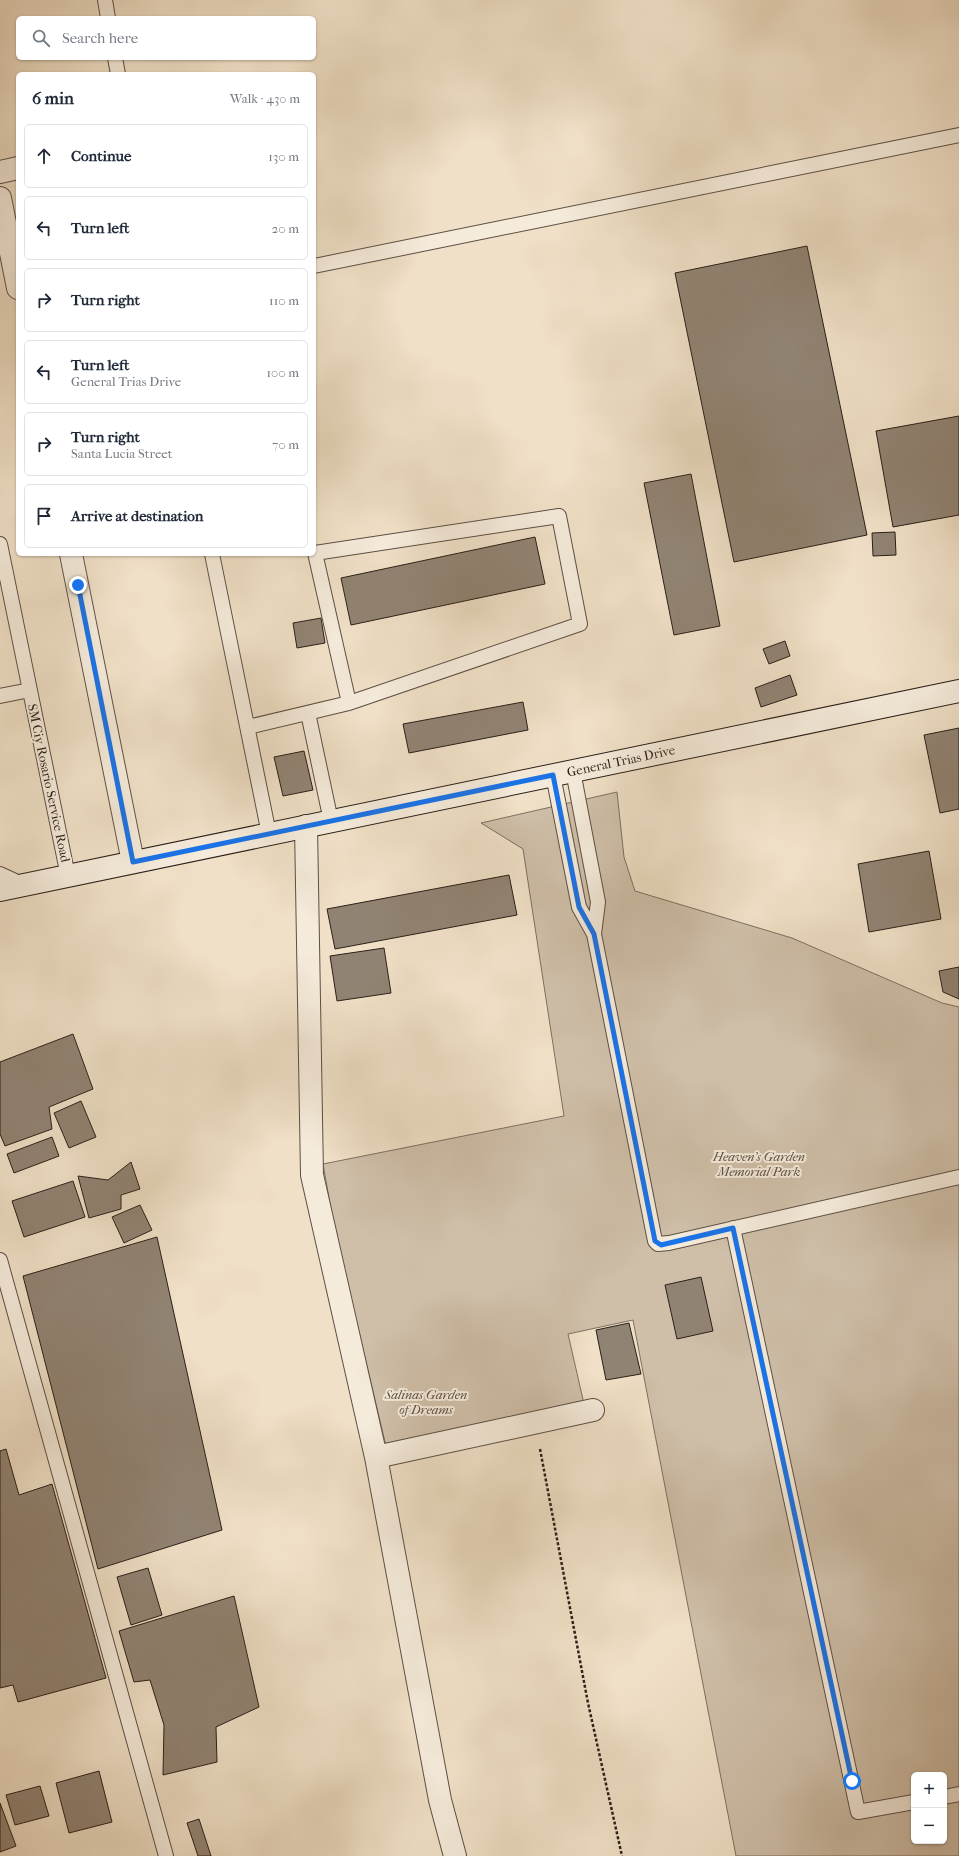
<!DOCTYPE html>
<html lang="en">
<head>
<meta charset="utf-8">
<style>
	:root { --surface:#fff; --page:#f6f6f7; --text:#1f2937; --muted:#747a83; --line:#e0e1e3 }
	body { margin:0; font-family:"IM FELL French Canon",serif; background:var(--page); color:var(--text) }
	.controls { position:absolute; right:12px; bottom:12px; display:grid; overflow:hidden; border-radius:6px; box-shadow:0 1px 3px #0004 }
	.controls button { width:36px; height:36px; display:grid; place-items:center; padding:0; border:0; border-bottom:1px solid var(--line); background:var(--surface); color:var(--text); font:20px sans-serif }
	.stop { position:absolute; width:12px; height:12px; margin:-9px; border:3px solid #1a73e8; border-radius:50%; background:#fff }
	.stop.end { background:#1a73e8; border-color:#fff; box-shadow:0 1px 4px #0008 }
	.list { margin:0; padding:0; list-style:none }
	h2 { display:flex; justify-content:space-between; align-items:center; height:52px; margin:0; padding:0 16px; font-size:17px }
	h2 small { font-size:13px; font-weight:400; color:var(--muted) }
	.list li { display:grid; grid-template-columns:26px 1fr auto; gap:12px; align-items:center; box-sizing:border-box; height:64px; margin:0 8px 8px; padding:0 8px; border:1px solid var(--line); border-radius:6px }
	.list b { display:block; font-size:15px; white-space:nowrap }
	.list p { margin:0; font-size:13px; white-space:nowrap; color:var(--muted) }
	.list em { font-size:13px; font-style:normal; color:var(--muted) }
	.icon { flex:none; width:22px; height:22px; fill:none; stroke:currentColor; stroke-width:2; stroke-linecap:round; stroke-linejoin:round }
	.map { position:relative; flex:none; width:959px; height:1856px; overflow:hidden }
	.search { position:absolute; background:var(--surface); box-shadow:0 1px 3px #0004; left:16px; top:16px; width:300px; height:44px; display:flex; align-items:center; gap:10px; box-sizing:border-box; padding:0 14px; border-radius:6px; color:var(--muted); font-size:15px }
	.panel { position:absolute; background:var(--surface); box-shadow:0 1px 3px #0004; left:16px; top:72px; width:300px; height:484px; border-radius:6px }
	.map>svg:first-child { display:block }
	.green { fill:#cfbfa9; stroke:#7d6f61; fill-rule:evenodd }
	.building { fill:#918373; stroke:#2b1f19 }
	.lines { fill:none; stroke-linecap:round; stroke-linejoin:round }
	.service-casing { stroke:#5c4f44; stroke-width:16 }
	.minor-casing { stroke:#5c4f44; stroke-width:24 }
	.secondary-casing { stroke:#2b1f19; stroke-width:24 }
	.path { stroke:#2b1f19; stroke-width:2.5; stroke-dasharray:3 2; stroke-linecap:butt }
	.service { stroke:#f5ebdb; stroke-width:14 }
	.minor { stroke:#f5ebdb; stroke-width:22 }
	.secondary { stroke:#f5ebdb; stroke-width:22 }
	.route { stroke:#1a73e8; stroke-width:5 }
	.labels { text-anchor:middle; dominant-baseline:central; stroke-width:4; stroke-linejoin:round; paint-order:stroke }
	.street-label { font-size:13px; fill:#2b1f19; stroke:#f5ebdb }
	.park-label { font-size:13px; font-style:italic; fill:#5c4f44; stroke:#f5ebdb }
</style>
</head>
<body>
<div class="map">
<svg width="959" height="1856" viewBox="0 0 959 1856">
	<rect width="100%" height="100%" fill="#f0e0c7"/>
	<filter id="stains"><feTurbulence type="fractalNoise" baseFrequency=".005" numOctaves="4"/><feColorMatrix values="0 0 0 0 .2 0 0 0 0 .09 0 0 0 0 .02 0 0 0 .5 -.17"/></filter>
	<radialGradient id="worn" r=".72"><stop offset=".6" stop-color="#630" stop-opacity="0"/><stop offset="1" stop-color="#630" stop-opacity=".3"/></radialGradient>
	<!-- green -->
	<path class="green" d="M617,792L624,857L635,891L792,938L942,1003L959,1007V1856H736L633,1320L568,1334L584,1404L386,1446L335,1232L323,1164L564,1116L523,849L481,823ZM914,1775H944V1841H914Z"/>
	<!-- building -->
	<path class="building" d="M807,246L867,535L734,562L675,273Z
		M959,416V515L893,527L876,431Z
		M691,474L720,626L674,635L644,483Z
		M895,532L896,555L873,556L872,533Z
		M535,537L545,584L351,625L341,578Z
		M321,618L325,643L297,648L293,623Z
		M785,641L790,656L769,664L763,649Z
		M790,675L797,695L761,707L755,688Z
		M523,702L528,730L409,753L403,724Z
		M959,728V809L940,813L924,735Z
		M304,751L313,790L283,796L274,757Z
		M929,851L941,919L869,932L858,864Z
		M509,875L517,915L335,949L327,909Z
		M384,948L391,993L337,1001L330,956Z
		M959,967V999L943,992L939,971Z
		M73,1034L93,1089L49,1107L52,1129L5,1146L0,1134V1062Z
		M81,1101L96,1137L69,1148L54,1113Z
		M52,1137L59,1156L14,1173L7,1154Z
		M131,1162L140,1189L121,1195V1209L89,1218L78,1176L108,1180Z
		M73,1181L85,1217L24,1237L12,1201Z
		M140,1205L152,1230L124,1243L112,1217Z
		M157,1237L222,1530L98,1569L23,1276Z
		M701,1277L713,1331L677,1339L665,1285Z
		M629,1323L641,1374L606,1380L596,1330Z
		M6,1449L19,1495L52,1484L106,1678L18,1702L13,1685L0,1688V1451Z
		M148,1568L162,1615L131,1625L117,1577Z
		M234,1596L259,1707L216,1727L217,1762L163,1775L164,1725L150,1680L134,1682L119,1631Z
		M99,1771L112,1822L69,1833L56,1783Z
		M40,1786L49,1816L15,1825L6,1795Z
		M0,1803L16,1846L0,1852Z
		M199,1819L211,1856H198L187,1823Z"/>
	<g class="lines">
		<!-- service casing -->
		<g class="service-casing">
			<path id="service" d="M105,0L108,18
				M115,58L118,74
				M314,266L959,135
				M0,544L68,876
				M212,554L269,834
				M0,696L30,690
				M308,713L331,821
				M248,727L349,703L580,624L559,516L315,553L349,703
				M573,771L598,902L594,934L655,1241L658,1244L669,1243L959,1177
				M553,775L579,907L594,934
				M0,874L24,885
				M733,1228L858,1812L914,1802
				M0,1260L166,1856
				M944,1797L959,1794"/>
		</g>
		<!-- minor casing -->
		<g class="minor-casing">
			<path id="minor" d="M0,172L18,168
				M0,198L18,288
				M71,554L133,862
				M306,826L312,1175L376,1457L440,1800L455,1856
				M376,1457L593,1410"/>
		</g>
		<!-- secondary casing -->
		<g class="secondary-casing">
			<path id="secondary" d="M0,890L959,691"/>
		</g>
		<!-- path -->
		<path class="path" d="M540,1449L588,1703L622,1856"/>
		<!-- service -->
		<use href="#service" class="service"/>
		<!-- minor -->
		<use href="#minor" class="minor"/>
		<!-- secondary -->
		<use href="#secondary" class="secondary"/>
	</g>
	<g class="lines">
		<!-- route -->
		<path class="route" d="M78,585L133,862L553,775L579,907L594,934L655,1241L661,1245L733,1228L852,1781"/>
	</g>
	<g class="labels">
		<!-- street labels -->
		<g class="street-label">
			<text transform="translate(621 761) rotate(-12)">General Trias Drive</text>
			<text transform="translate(49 783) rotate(78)">SM Ciy Rosario Service Road</text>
		</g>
		<!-- park labels -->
		<g class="park-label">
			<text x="759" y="1156">Heaven's Garden<tspan x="759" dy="15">Memorial Park</tspan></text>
			<text x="426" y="1394">Salinas Garden<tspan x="426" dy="15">of Dreams</tspan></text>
		</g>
	</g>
	<rect width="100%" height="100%" filter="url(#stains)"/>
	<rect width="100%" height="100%" fill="url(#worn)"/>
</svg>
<div class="controls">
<button>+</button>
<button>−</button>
</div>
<div class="stop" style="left:852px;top:1781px"></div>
<div class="stop end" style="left:78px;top:585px"></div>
<div class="search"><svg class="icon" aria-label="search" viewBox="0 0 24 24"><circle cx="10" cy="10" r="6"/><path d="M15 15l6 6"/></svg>Search here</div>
<section class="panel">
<h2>6 min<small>Walk · 430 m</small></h2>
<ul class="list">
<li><svg class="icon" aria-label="ahead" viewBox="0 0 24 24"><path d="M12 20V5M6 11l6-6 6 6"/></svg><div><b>Continue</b></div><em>130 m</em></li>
<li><svg class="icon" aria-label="left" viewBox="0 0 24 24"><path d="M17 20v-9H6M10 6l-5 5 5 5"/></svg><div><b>Turn left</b></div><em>20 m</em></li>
<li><svg class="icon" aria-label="right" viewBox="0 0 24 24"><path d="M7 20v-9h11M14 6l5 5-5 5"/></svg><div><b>Turn right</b></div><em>110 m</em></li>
<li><svg class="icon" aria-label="left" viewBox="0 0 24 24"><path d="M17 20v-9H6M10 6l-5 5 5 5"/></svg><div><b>Turn left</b><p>General Trias Drive</p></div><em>100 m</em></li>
<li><svg class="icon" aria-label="right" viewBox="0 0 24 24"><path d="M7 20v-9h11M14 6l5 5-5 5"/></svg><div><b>Turn right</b><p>Santa Lucia Street</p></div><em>70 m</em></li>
<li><svg class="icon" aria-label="arrive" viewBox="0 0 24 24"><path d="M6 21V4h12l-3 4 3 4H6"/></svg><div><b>Arrive at destination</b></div></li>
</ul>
</section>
</div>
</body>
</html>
